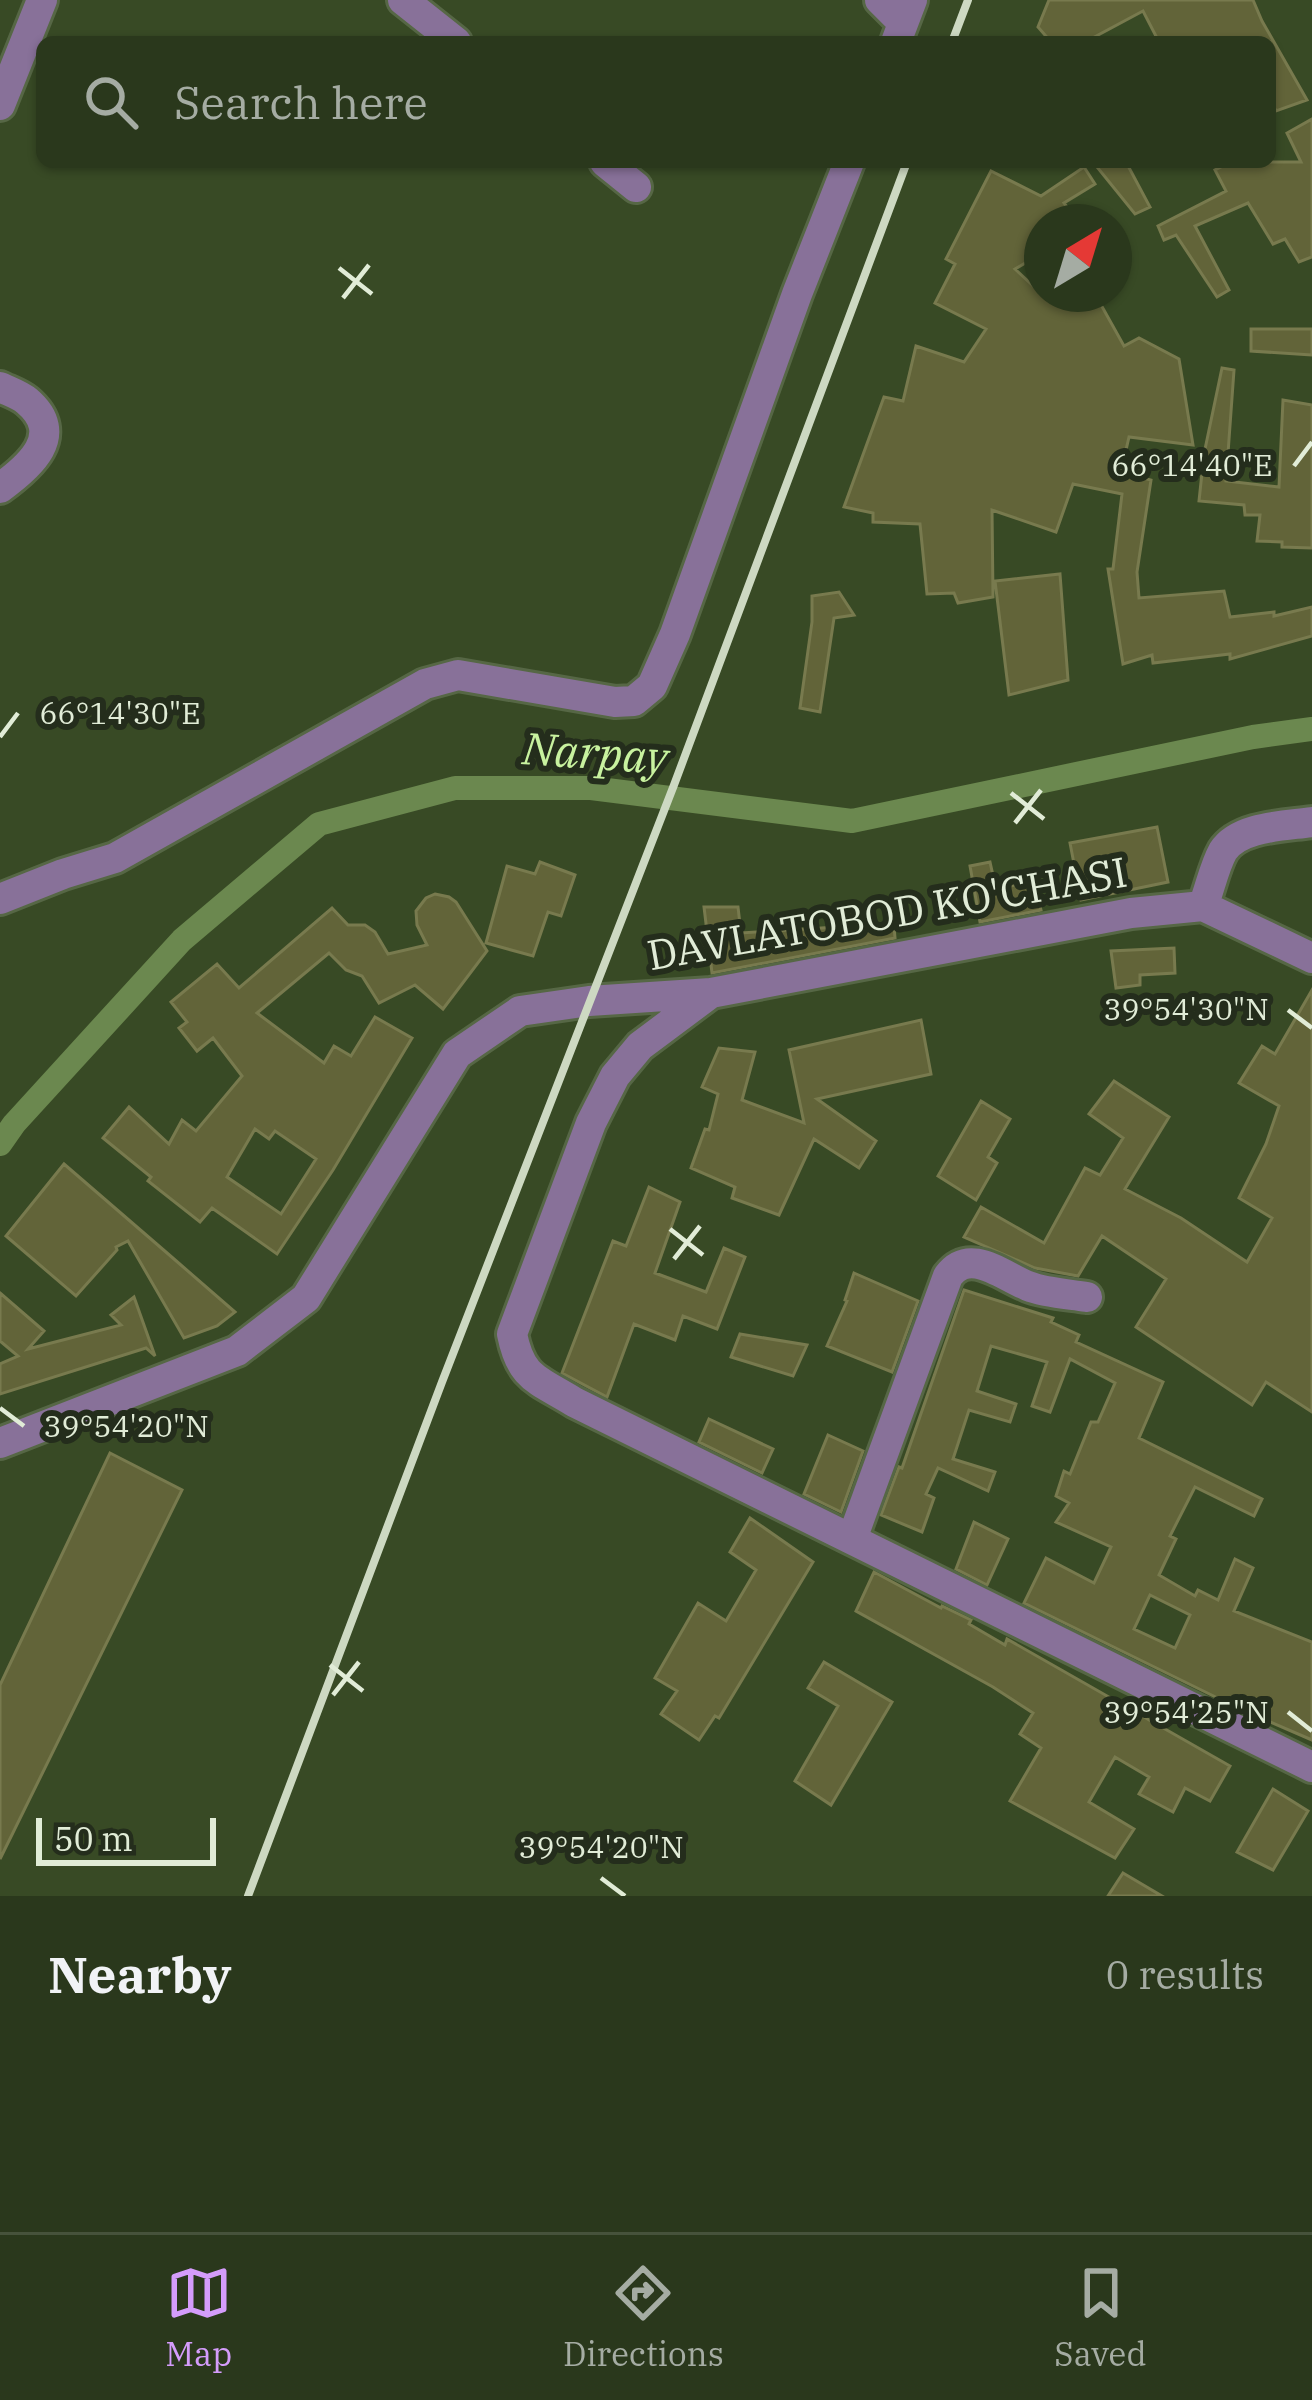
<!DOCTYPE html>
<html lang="en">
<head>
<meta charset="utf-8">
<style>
	:root { --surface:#2a381c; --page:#323f25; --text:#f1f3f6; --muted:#a5aca3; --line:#46523b; --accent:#d49cfb }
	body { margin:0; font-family:"IBM Plex Serif",serif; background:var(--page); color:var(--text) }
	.compass { position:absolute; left:1024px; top:204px; width:108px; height:108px; border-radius:50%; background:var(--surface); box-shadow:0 3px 9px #0004; rotate:38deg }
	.scale { position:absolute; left:36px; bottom:30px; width:180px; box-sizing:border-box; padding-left:12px; border:6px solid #e1ecd7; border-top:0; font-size:33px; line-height:42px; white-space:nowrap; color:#e1ecd7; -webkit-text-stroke:9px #242d1c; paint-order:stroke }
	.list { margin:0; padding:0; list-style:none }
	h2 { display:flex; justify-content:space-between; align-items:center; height:156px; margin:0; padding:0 48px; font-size:51px }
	h2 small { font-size:39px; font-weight:400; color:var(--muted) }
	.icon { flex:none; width:66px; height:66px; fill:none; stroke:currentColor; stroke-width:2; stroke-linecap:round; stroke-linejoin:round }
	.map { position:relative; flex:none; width:1312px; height:1896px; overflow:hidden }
	.search { position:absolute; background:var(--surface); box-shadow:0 3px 9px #0004; left:36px; right:36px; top:36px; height:132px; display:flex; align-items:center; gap:30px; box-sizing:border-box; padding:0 42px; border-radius:18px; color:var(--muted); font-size:45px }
	.sheet { height:336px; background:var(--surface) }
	nav { display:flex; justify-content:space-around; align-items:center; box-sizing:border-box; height:168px; border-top:3px solid var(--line); background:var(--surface); font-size:33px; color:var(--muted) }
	nav a { display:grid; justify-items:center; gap:6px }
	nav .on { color:var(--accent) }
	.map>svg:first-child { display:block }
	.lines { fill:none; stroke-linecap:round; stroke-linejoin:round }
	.canal { stroke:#6b884f; stroke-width:24 }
	.building { fill:#626439; stroke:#787a4e; stroke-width:3; fill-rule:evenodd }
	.minor-casing { stroke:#566745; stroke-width:36 }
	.minor { stroke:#887199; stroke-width:30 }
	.rail { stroke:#cdd9c2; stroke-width:8 }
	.ticks { fill:none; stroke:#e1ecd7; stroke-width:4.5 }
	.labels { text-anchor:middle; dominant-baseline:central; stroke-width:12; stroke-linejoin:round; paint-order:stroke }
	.street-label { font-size:42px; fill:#e1ecd7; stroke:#242d1c }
	.water-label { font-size:45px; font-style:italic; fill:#c8f29f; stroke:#242d1c }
	.ticks-label { font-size:30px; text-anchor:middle; fill:#e1ecd7; stroke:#242d1c; stroke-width:12; stroke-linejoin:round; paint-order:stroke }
</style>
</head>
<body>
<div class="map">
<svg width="1312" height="1896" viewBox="0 0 1312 1896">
	<rect width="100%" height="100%" fill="#384a25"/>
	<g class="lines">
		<!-- canal -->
		<path class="canal" d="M0,1144L14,1124L182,940L319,824L455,788H591L852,821L1253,737L1312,729"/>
	</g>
	<!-- building -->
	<path class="building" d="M1049,0H1253L1262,21L1307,100L1276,111L1270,98V42H1159L1143,11L1085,42H1051L1038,27Z
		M1312,119V257L1299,262L1285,239L1273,244L1248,203L1195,226L1229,290L1217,297L1176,235L1164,240L1158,226L1226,191L1215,170L1231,162H1301L1287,133Z
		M1093,162H1126L1150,207L1135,214Z
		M1084,167L1095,184L1064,203L1078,222H1042V253L1015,269L1042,294H1095L1124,346L1139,338L1179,359L1193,445L1129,437L1121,472L1151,480L1137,572L1139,598L1224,591L1230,617L1274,612V616L1312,607V636L1230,659V654L1153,663L1152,655L1123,664L1108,569H1113L1122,494L1073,484L1056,532L992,510L993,597L958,603L954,593L927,594L920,524L873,522V513L844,507L884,397L903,401L916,346L964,362L986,329L935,303L955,264L946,259L991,171L1041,196Z
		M1251,329H1312V355L1251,351Z
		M1222,368L1234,370L1226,481L1279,487L1283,400L1312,405V548L1282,547V542L1257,541L1260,515H1245L1244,505L1199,501L1204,454Z
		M1060,574L1068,680L1009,695L995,581Z
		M839,592L854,615L834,618L820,712L800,708L812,622V596Z
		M1157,827L1168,882L1081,900L1070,843Z
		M540,862L575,875L561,916L548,912L533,956L486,943L507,866L535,874Z
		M990,862L996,889L1034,881L1041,910L980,922L970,866Z
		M435,894L449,897L456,902L487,951L443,1009L415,985L379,1003L362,976L346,970L329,953L257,1013L324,1063L334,1046L351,1056L375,1017L412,1038L333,1170L277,1254L212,1208L200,1222L148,1181L151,1177L103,1138L129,1107L169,1144L182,1120L196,1131L242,1076L213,1038L197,1051L179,1028L187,1022L171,1002L217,964L239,988L332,908L348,925H365L375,932L388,954L427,945L417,925L416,911L426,898ZM255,1129L269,1139L275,1131L316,1159L281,1214L227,1177Z
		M704,907H738L741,933L837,927L836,910L854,908L856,933L894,926L895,938L712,973Z
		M1174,948L1175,973L1140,975V985L1116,988L1111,951Z
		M1312,990V1412L1266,1382L1252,1405L1136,1327L1166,1279L1102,1236L1078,1276L1035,1268L964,1237L981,1207L1044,1243L1085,1168L1100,1175L1123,1138L1089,1114L1114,1081L1169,1117L1125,1189L1181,1218L1247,1262L1272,1218L1239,1198L1266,1144L1279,1106L1239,1083L1262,1046L1275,1054Z
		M921,1020L931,1074L817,1099L876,1141L859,1168L814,1139L779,1215L732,1198L735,1187L691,1168L705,1129L709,1130L718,1094L702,1087L719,1048L755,1052L742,1100L804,1123L789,1050Z
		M981,1101L1010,1119L988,1157L997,1163L976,1200L938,1176Z
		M64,1164L174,1259L235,1312L217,1326L184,1338L128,1241L116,1247L117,1250L76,1296L6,1236Z
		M649,1187L680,1202L655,1273L706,1292L724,1248L745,1257L717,1329L683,1316L675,1340L634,1324L607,1397L562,1373L613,1241L626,1246Z
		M854,1273L918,1301L892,1372L827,1346L847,1301L845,1300Z
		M964,1290L1053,1318L1051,1322L1079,1335L1076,1342L1163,1382L1139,1438L1262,1499L1254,1516L1195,1487L1170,1536L1176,1539L1159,1575L1195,1596L1198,1590L1218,1600L1235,1559L1253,1568L1234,1611L1312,1642V1740L1240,1709L1024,1603L1046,1558L1094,1583L1111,1547L1056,1522L1069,1503L1056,1496L1064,1471L1070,1474L1091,1422H1098L1115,1383L1070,1359L1050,1412L1032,1406L1047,1362L991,1346L977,1391L1016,1404L1010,1422L969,1410L953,1459L995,1472L988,1491L938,1468L926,1494L934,1498L922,1532L881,1515L899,1467L902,1468ZM1150,1595L1190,1615L1175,1648L1134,1629Z
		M0,1293L44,1331L28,1349L121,1325L111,1315L134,1297L155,1356L146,1348L0,1394V1364L18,1356L0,1341Z
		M740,1334L807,1345L793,1376L731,1357Z
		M709,1419L773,1449L762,1473L699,1442Z
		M828,1435L863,1451L841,1512L804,1494Z
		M110,1453L182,1490L0,1859V1685Z
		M750,1518L813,1562L719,1718L715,1716L699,1740L661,1714L677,1691L655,1678L698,1603L726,1621L756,1570L730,1552Z
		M974,1522L1008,1539L987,1585L956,1569Z
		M874,1572L941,1608L942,1606L971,1620L969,1624L1005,1645L1007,1639L1230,1766L1210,1801L1185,1788L1173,1812L1139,1794L1149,1777L1115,1757L1089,1802L1134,1829L1115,1858L1010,1801L1041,1748L1020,1734L1033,1713L993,1687L856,1611Z
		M824,1662L892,1702L831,1805L795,1781L838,1706L808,1688Z
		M1273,1789L1308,1811L1273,1870L1237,1852Z
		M1123,1873L1162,1896H1108Z"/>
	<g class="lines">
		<!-- minor casing -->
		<g class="minor-casing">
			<path id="minor" d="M403,0L456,42
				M880,0L903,23
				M896,42L912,0
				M0,105L42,0
				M605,162L636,187
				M0,387C8,391 20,395 27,401C67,435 29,467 0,488
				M0,899L63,874L115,858L425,684L458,675L615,702L634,701L652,686L675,634L797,294L849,162
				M1203,906C1210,889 1214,867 1223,851C1239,826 1285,826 1312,822
				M711,993L640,1046L615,1076L591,1123L512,1334C521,1379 537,1379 574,1402L1312,1767
				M0,1443L237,1351L306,1298L457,1054L520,1011L589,1001L711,993L1131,913L1203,906L1312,958
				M852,1539L948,1276C970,1247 1001,1275 1028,1286C1046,1293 1068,1294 1087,1297"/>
		</g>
		<!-- minor -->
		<use href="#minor" class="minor"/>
		<!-- rail -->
		<path class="rail" d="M952,42L968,0
			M248,1896L442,1382L674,785L907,162"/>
	</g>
	<!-- ticks -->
	<path class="ticks" d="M339,268L372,294M343,298L369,265M1294,466L1312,442M0,737L18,713M1011,793L1044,819M1015,823L1041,790M1288,1010L1312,1028M670,1229L703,1255M674,1259L700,1226M0,1408L24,1426M330,1665L363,1691M333,1695L359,1662M1288,1712L1312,1731M601,1878L625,1896"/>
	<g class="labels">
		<!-- street labels -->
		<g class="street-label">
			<text transform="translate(887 913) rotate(-10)">DAVLATOBOD KO'CHASI</text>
		</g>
		<!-- water labels -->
		<g class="water-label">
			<text transform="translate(595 752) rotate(4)">Narpay</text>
		</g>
	</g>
	<g class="ticks-label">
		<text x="1192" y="476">66°14'40"E</text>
		<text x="120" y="724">66°14'30"E</text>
		<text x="1186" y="1020">39°54'30"N</text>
		<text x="126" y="1437">39°54'20"N</text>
		<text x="1186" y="1723">39°54'25"N</text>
		<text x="601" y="1858">39°54'20"N</text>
	</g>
</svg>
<svg class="compass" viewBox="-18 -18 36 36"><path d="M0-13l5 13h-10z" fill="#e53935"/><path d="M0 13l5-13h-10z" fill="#a5aca3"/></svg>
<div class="scale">50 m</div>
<div class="search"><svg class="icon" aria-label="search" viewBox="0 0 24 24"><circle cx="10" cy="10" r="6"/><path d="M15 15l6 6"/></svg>Search here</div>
</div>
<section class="sheet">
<h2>Nearby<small>0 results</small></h2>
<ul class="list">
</ul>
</section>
<nav>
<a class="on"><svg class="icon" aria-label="map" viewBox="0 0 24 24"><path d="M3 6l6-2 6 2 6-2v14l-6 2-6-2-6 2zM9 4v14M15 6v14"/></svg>Map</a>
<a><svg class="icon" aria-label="directions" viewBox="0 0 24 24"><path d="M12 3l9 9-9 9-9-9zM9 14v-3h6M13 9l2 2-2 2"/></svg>Directions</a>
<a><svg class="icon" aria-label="saved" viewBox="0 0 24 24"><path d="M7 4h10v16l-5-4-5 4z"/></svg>Saved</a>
</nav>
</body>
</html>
